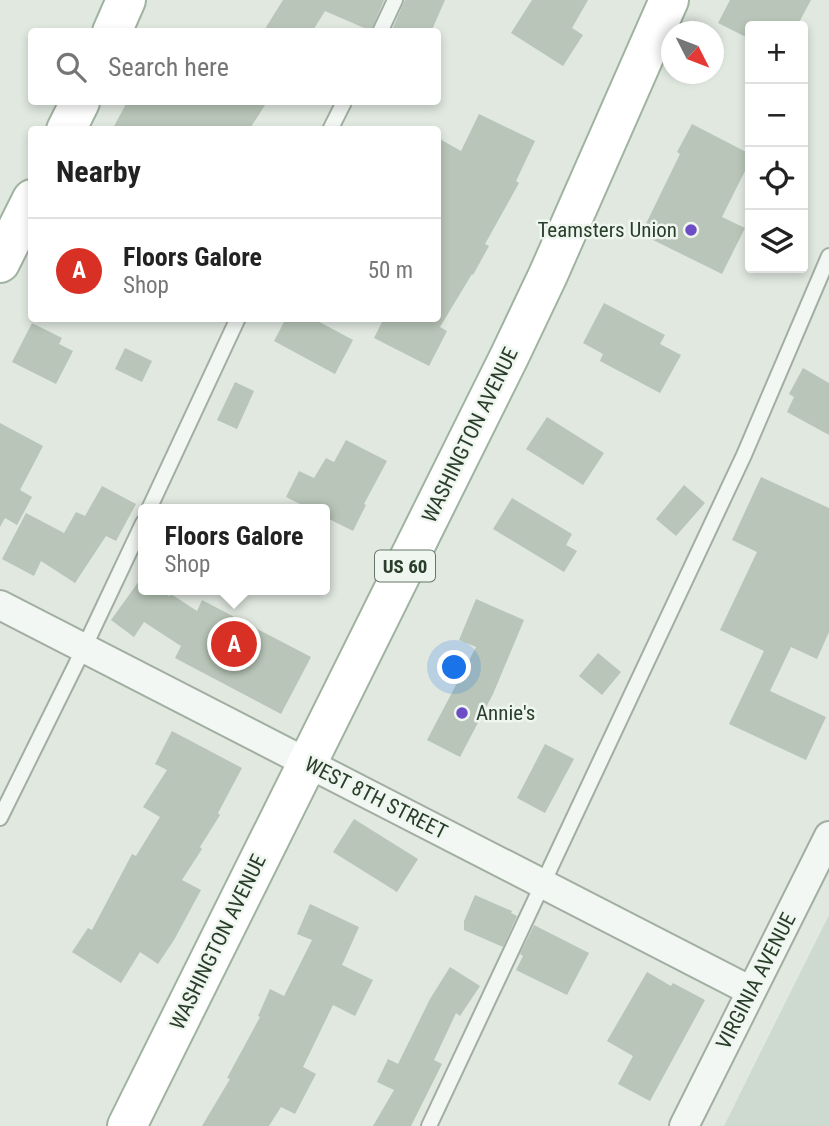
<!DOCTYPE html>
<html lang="en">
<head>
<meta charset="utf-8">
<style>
	:root { --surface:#fff; --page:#f6f6f6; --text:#222; --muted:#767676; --line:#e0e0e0; --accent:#d93025 }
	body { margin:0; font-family:"Roboto Condensed",sans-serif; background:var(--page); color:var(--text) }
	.controls { position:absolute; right:21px; top:21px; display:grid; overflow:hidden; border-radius:7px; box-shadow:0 4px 10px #0003 }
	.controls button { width:63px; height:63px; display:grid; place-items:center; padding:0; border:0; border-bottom:2px solid var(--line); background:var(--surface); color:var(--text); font:35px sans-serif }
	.compass { position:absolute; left:661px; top:21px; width:63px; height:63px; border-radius:50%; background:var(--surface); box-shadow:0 4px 10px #0003; rotate:132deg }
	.you { position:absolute; left:455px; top:668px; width:24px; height:24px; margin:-18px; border:5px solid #fff; border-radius:50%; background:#1a73e8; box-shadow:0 0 0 10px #1a73e833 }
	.badge { display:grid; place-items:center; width:46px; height:46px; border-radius:50%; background:var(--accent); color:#fff; font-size:23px; font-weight:700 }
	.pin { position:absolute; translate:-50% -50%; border:4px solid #fff; box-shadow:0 2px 7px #0006 }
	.popup { position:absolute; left:138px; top:504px; width:192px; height:91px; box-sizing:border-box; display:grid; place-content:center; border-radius:7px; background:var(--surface); filter:drop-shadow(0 2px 5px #0005); font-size:23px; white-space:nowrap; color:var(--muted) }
	.popup b { font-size:26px; color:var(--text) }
	.popup::after { content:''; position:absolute; left:50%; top:100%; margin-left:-14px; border:14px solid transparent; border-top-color:var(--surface) }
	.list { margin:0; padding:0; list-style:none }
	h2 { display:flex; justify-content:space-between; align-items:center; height:91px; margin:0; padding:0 28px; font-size:30px }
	h2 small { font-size:23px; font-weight:400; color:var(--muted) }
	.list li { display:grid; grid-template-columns:46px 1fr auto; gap:21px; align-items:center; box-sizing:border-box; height:105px; padding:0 28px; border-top:2px solid var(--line) }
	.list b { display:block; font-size:26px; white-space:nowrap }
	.list p { margin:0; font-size:23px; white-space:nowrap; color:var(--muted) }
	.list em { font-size:23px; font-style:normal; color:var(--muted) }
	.icon { flex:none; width:38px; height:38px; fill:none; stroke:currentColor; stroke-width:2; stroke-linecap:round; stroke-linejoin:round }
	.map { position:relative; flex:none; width:829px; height:1126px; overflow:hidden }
	.search { position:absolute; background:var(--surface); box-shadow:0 4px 10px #0003; left:28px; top:28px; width:413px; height:77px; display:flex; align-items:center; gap:18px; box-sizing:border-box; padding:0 24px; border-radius:7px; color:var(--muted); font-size:26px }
	.panel { position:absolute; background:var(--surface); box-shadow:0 4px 10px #0003; left:28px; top:126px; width:413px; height:196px; border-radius:7px }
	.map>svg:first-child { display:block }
	.built { fill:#cedacf }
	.building { fill:#b8c5b8 }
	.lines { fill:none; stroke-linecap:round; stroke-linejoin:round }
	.service-casing { stroke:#a2aea2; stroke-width:18 }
	.minor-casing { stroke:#a2aea2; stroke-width:32 }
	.primary-casing { stroke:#a0b3a0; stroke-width:42 }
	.service { stroke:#f2f7f3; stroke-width:14 }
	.minor { stroke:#f2f7f3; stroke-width:28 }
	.primary { stroke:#fff; stroke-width:38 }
	.poi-dot { fill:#6c4dc5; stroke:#eff6ef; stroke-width:2.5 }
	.labels { text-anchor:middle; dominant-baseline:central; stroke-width:5; stroke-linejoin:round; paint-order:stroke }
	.shield { fill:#eff6ef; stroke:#657566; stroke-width:2 }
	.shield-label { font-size:19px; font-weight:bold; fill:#2a3e2b }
	.poi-label { font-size:21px; fill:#2a3e2b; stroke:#eff6ef; text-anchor:end }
	.street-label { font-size:21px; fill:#2a3e2b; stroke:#eff6ef }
</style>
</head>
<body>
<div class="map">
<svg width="829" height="1126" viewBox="0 0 829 1126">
	<rect width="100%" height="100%" fill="#e0e8e0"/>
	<!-- built -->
	<path class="built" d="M829,915V1126H724Z"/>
	<!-- building -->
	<path class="building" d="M283,0H384L371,31L325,11L312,32H263Z
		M405,0H445L431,32H391Z
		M532,0H588L572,28L583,35L563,66L511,33Z
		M730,0H811L797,26H750V39L718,23Z
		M127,102H267L249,130H112Z
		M479,114L535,141L516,181L519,183L485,244L489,246L473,275L472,274L440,327L447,331L429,366L374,338L384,318H438V138L461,151Z
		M692,124L750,154V161L722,217L745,228L722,274L641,234L680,154L677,152Z
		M604,303L665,335L660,344L681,355L660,393L600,361L603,354L583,343Z
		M286,318H312L353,340L335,374L274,341Z
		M32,323L62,338L59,344L73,351L56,384L12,362Z
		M125,348L152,361L142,382L115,369Z
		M803,368L829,383V435L787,412L794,397L789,394Z
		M235,382L254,391L237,429L217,420Z
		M547,417L604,453L583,485L526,449Z
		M0,423L43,446L20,490L32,497L17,525L5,518L0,527Z
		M346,440L387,461L364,504L366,505L353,531L325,517V509H310L286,497L299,471L314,478L326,458L334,462Z
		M761,477L829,508V632L817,659L791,647L770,691L826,717L806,760L729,724L764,651L720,630L757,552L732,540Z
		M684,485L705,503L676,536L656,519Z
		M102,486L136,504L116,541L106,536L75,583L41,561L34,576L2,559L26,513L64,533L76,512L85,516Z
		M512,498L572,534L566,545L577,551L564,572L493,529Z
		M142,577L143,590H160L169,596L171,594L197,611L202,600L311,657L281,714L175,658L181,646L144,622L134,637L111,620Z
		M476,599L524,620L493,694L460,757L427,740L476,647L459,640Z
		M598,653L621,672L602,695L579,676Z
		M172,731L242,768L218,813L220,815L200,847L202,849L182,880L201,890L174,940L158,964L140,952L121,983L72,952L88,928L92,930L132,854L136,856L160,817L143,807L167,770L155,764Z
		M545,744L574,759L545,813L517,798Z
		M354,819L418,859L397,892L333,852Z
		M475,895L512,911L511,913L517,916L503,947L464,930V921Z
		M310,904L359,927L342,965L373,980L355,1016L333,1005L303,1067L316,1074L295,1114L281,1107L269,1126H202L230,1079L227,1078L260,1017L258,1016L270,989L284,996L312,940L297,934Z
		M534,925L589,953L567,995L516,970L523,956L520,954Z
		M450,967L480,986L460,1016L456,1013L434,1060L442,1064L411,1126H373L394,1090L377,1082L388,1059L398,1064L430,999Z
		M647,972L671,986L673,983L705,1000L650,1101L618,1084L633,1056L607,1041Z"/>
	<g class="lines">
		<!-- service casing -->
		<g class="service-casing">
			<path id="service" d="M380,32L395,0
				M330,130L344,102
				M149,509L238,318
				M0,818L84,648L143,523
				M429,1126L744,455L829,256"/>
		</g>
		<!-- minor casing -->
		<g class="minor-casing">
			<path id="minor" d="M0,605L751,991
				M684,1126L829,836"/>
		</g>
		<!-- primary casing -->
		<g class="primary-casing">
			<path id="primary" d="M112,32L126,0
				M66,130L80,102
				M0,263L32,199
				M127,1126L510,355L548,275L669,0"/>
		</g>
		<!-- service -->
		<use href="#service" class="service"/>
		<!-- minor -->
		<use href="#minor" class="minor"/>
		<!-- primary -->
		<use href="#primary" class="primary"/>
	</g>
	<!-- markers -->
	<g class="poi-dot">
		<circle cx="691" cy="230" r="7"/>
		<circle cx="462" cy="713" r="7"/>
	</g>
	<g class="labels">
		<!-- shield labels -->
		<rect class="shield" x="375" y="550.5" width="60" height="31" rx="5"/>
		<g class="shield-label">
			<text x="405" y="566">US 60</text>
		</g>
		<!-- poi labels -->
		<g class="poi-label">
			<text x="677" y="230">Teamsters Union</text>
			<text x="476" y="713" text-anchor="start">Annie's</text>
		</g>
		<!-- street labels -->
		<g class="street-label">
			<text transform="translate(470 435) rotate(-64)">WASHINGTON AVENUE</text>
			<text transform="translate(376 798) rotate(27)">WEST 8TH STREET</text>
			<text transform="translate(218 942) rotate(-64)">WASHINGTON AVENUE</text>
			<text transform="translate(756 981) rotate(-63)">VIRGINIA AVENUE</text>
		</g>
	</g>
</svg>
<div class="controls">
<button>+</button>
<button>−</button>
<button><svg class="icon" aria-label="locate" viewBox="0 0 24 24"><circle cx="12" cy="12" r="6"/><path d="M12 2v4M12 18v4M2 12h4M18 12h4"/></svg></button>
<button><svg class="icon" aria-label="layers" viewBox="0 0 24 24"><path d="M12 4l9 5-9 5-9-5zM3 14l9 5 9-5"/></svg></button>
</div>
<svg class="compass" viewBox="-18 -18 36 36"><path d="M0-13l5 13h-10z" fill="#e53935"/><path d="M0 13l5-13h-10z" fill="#767676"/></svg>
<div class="you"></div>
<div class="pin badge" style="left:234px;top:644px">A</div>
<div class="popup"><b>Floors Galore</b>Shop</div>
<div class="search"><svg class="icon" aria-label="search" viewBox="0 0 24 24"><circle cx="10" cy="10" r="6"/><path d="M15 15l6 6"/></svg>Search here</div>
<section class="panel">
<h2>Nearby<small></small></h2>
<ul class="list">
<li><span class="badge">A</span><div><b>Floors Galore</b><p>Shop</p></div><em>50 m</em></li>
</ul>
</section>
</div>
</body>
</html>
